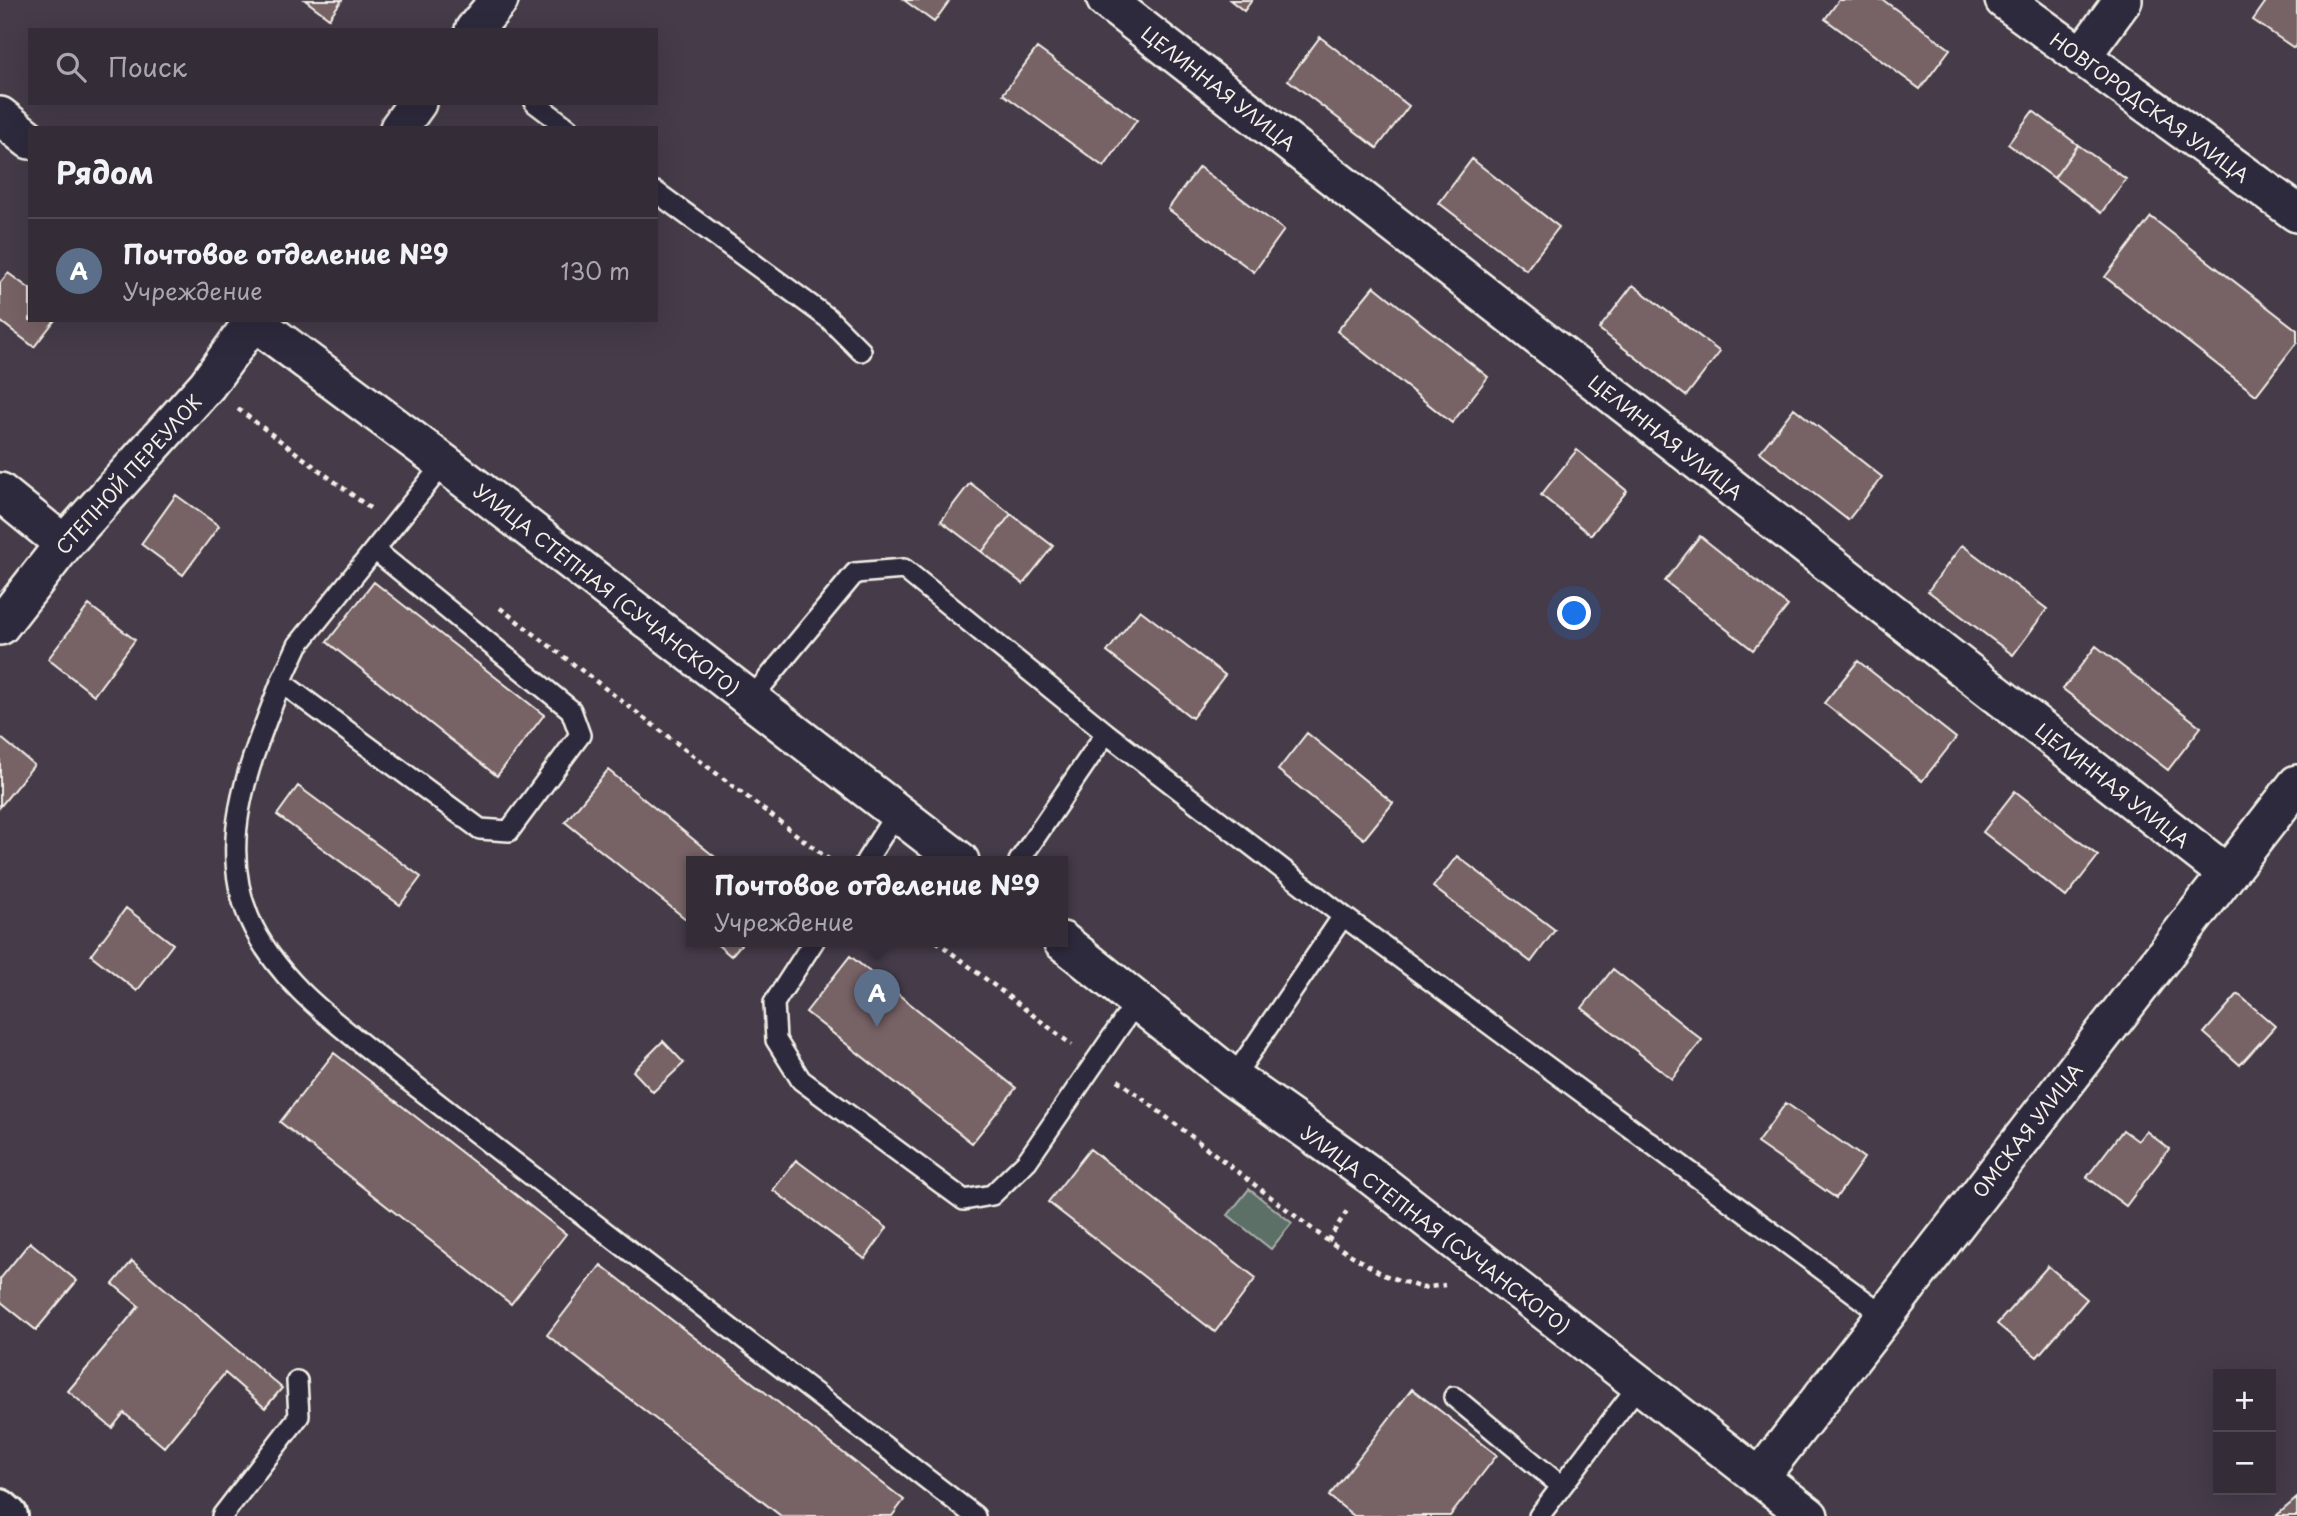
<!DOCTYPE html>
<html lang="ru">
<head>
<meta charset="utf-8">
<style>
	:root { --surface:#342c37; --page:#3c343f; --text:#f1f3f6; --muted:#a9a7ad; --line:#4e4852; --accent:#90b9f0 }
	body { margin:0; font-family:"Playpen Sans",sans-serif; background:var(--page); color:var(--text) }
	.controls { position:absolute; right:21px; bottom:21px; display:grid; overflow:hidden; border-radius:0px; box-shadow:0 7px 28px #0002 }
	.controls button { width:63px; height:63px; display:grid; place-items:center; padding:0; border:0; border-bottom:2px solid var(--line); background:var(--surface); color:var(--text); font:35px sans-serif }
	.you { position:absolute; left:1575px; top:614px; width:24px; height:24px; margin:-18px; border:5px solid #fff; border-radius:50%; background:#1a73e8; box-shadow:0 0 0 10px #1a73e833 }
	.badge { display:grid; place-items:center; width:46px; height:46px; border-radius:50%; background:var(--accent); color:#fff; font-size:23px; font-weight:700 }
	.pin { position:absolute; translate:-50% -58px; filter:drop-shadow(0 2px 4px #0008) }
	.pin::after { content:''; position:absolute; top:37px; width:24px; height:21px; background:inherit; clip-path:polygon(0 0,100% 0,50% 100%) }
	.popup { position:absolute; left:686px; top:856px; width:382px; height:91px; box-sizing:border-box; display:grid; place-content:center; border-radius:0px; background:var(--surface); filter:drop-shadow(0 2px 5px #0005); font-size:23px; white-space:nowrap; color:var(--muted) }
	.popup b { font-size:26px; color:var(--text) }
	.popup::after { content:''; position:absolute; left:50%; top:100%; margin-left:-14px; border:14px solid transparent; border-top-color:var(--surface) }
	.list { margin:0; padding:0; list-style:none }
	h2 { display:flex; justify-content:space-between; align-items:center; height:91px; margin:0; padding:0 28px; font-size:30px }
	h2 small { font-size:23px; font-weight:400; color:var(--muted) }
	.list li { display:grid; grid-template-columns:46px 1fr auto; gap:21px; align-items:center; box-sizing:border-box; height:105px; padding:0 28px; border-top:2px solid var(--line) }
	.list b { display:block; font-size:26px; white-space:nowrap }
	.list p { margin:0; font-size:23px; white-space:nowrap; color:var(--muted) }
	.list em { font-size:23px; font-style:normal; color:var(--muted) }
	.icon { flex:none; width:38px; height:38px; fill:none; stroke:currentColor; stroke-width:2; stroke-linecap:round; stroke-linejoin:round }
	.map { position:relative; flex:none; width:2297px; height:1516px; overflow:hidden }
	.search { position:absolute; background:var(--surface); box-shadow:0 7px 28px #0002; left:28px; top:28px; width:630px; height:77px; display:flex; align-items:center; gap:18px; box-sizing:border-box; padding:0 24px; border-radius:0px; color:var(--muted); font-size:26px }
	.panel { position:absolute; background:var(--surface); box-shadow:0 7px 28px #0002; left:28px; top:126px; width:630px; height:196px; border-radius:0px }
	.map>svg:first-child { display:block }
	.green { fill:#5b6f67; stroke:#a8b0a8; stroke-width:2 }
	.building { fill:#776265; stroke:#f4f1e8; stroke-width:2 }
	.lines { fill:none; stroke-linecap:round; stroke-linejoin:round }
	.lane-casing { stroke:#f4f1e8; stroke-width:24 }
	.street-casing { stroke:#f4f1e8; stroke-width:42 }
	.secondary-casing { stroke:#f4f1e8; stroke-width:44 }
	.path { stroke:#f4f1e8; stroke-width:4.5; stroke-dasharray:5 5; stroke-linecap:butt }
	.lane { stroke:#2f2a3d; stroke-width:19 }
	.street { stroke:#2f2a3d; stroke-width:37 }
	.secondary { stroke:#2f2a3d; stroke-width:38 }
	.labels { text-anchor:middle; dominant-baseline:central; stroke-width:5; stroke-linejoin:round; paint-order:stroke }
	.street-label { font-size:19px; fill:#f4f1e8; stroke:#2f2a3d }
</style>
</head>
<body>
<div class="map">
<svg width="2297" height="1516" viewBox="0 0 2297 1516">
	<rect width="100%" height="100%" fill="#453b49"/>
	<filter id="ink" filterUnits="userSpaceOnUse"><feTurbulence type="fractalNoise" baseFrequency=".0143" numOctaves="2"/><feDisplacementMap in="SourceGraphic" scale="14" xChannelSelector="R" yChannelSelector="G"/><feConvolveMatrix kernelMatrix="1 2 1 2 8 2 1 2 1" color-interpolation-filters="sRGB"/></filter>
	<g filter="url(#ink)">
		<!-- green -->
		<path class="green" d="M1249,1189L1292,1223L1271,1249L1228,1215Z"/>
		<!-- building -->
		<path class="building" d="M305,0H342L329,18Z
			M904,0H950L934,22Z
			M1230,0H1252L1244,11Z
			M1839,0H1883L1950,49L1920,89L1825,19Z
			M2267,0H2297V44L2294,48L2253,20Z
			M1320,37L1409,106L1377,148L1288,80Z
			M1037,48L1137,120L1104,167L1003,94Z
			M2033,111L2078,145L2054,178L2008,144Z
			M2078,145L2126,179L2101,213L2054,178Z
			M1472,159L1559,227L1526,270L1439,203Z
			M1199,167L1284,230L1254,272L1168,209Z
			M2151,217L2297,330V342L2256,395L2105,277Z
			M8,273L30,289V320H55L34,347L0,321V283Z
			M1633,285L1720,352L1686,396L1599,329Z
			M1374,286L1488,377L1452,423L1337,331Z
			M1794,408L1882,477L1848,520L1760,452Z
			M1577,450L1627,491L1591,535L1541,495Z
			M970,483L1011,514L982,552L941,521Z
			M176,495L219,526L183,575L141,544Z
			M1011,514L1053,546L1023,584L982,552Z
			M1700,536L1788,606L1753,650L1665,581Z
			M1962,545L2047,609L2013,655L1928,591Z
			M374,582L544,715L497,776L327,642Z
			M89,605L135,640L94,695L48,659Z
			M1140,610L1225,675L1192,718L1107,652Z
			M2096,646L2201,727L2168,770L2063,689Z
			M1858,661L1956,738L1922,781L1824,703Z
			M1307,733L1393,803L1364,839L1278,770Z
			M0,737L34,765L0,807Z
			M608,770L720,861H692V924L565,822Z
			M298,786L421,877L400,905L277,815Z
			M2015,791L2098,856L2066,897L1983,832Z
			M1457,856L1555,930L1531,962L1433,887Z
			M126,908L173,944L137,991L91,955Z
			M713,941H744L731,956Z
			M850,956L1016,1088L972,1143L806,1012Z
			M1613,969L1702,1040L1672,1079L1582,1008Z
			M2238,994L2275,1026L2240,1065L2204,1033Z
			M663,1041L684,1063L653,1092L633,1071Z
			M334,1053L566,1234L511,1304L280,1122Z
			M1786,1103L1864,1158L1836,1198L1757,1143Z
			M2123,1130L2138,1141L2146,1131L2169,1149L2126,1206L2087,1177Z
			M1090,1149L1256,1278L1215,1332L1048,1202Z
			M796,1160L887,1228L865,1259L773,1190Z
			M30,1242L77,1281L36,1330L0,1301V1279Z
			M132,1261L282,1388L265,1408L225,1373L164,1447L124,1413L112,1428L68,1391L139,1306L113,1284Z
			M601,1265L904,1500L892,1516H781L547,1335Z
			M2048,1266L2087,1299L2037,1357L1997,1324Z
			M1412,1389L1497,1455L1450,1516H1354L1329,1496Z
			M2297,1498V1516H2276Z"/>
		<g class="lines">
			<!-- lane casing -->
			<g class="lane-casing">
				<path id="lane" d="M535,103L568,128
					M656,192L828,318L861,351
					M376,551L571,710L580,735L509,831L480,829L281,682L298,645L444,463
					M281,682C253,756 215,838 249,918C278,985 341,1026 396,1071C450,1113 503,1154 557,1195C697,1302 836,1409 975,1516
					M750,700L855,573L904,569L1106,733L1343,916L1884,1315
					M866,861L897,812
					M1019,861L1106,733
					M814,941L774,1003L776,1040L801,1080L964,1200L992,1195L1027,1161L1137,1001
					M1233,1078L1343,916
					M1454,1397L1560,1485
					M222,1516L299,1416L297,1381
					M1539,1516L1638,1386"/>
			</g>
			<!-- street casing -->
			<g class="street-casing">
				<path id="street" d="M1106,0L2226,873
					M2004,0L2297,213
					M474,30L499,0
					M2081,57L2123,0
					M0,116L30,140
					M399,128L417,103
					M252,320L444,463L960,861
					M0,492L64,544
					M0,626L64,544L207,385L254,320
					M1062,941L1233,1078L1369,1174L1809,1516
					M1759,1478L2297,784"/>
			</g>
			<!-- secondary casing -->
			<g class="secondary-casing">
				<path id="secondary" d="M0,1509L8,1516"/>
			</g>
			<!-- path -->
			<path class="path" d="M238,409L371,509
				M500,608L831,861
				M936,941L1072,1045
				M1118,1080L1328,1241L1384,1275L1422,1288L1445,1285
				M1328,1241L1348,1209"/>
			<!-- lane -->
			<use href="#lane" class="lane"/>
			<!-- street -->
			<use href="#street" class="street"/>
			<!-- secondary -->
			<use href="#secondary" class="secondary"/>
		</g>
	</g>
	<g class="labels">
		<!-- street labels -->
		<g class="street-label">
			<text transform="translate(1219 88) rotate(38)">ЦЕЛИННАЯ УЛИЦА</text>
			<text transform="translate(2150 107) rotate(36)">НОВГОРОДСКАЯ УЛИЦА</text>
			<text transform="translate(1666 437) rotate(38)">ЦЕЛИННАЯ УЛИЦА</text>
			<text transform="translate(128 474) rotate(-48)">СТЕПНОЙ ПЕРЕУЛОК</text>
			<text transform="translate(607 589) rotate(38)">УЛИЦА СТЕПНАЯ (СУЧАНСКОГО)</text>
			<text transform="translate(2113 785) rotate(38)">ЦЕЛИННАЯ УЛИЦА</text>
			<text transform="translate(2027 1130) rotate(-52)">ОМСКАЯ УЛИЦА</text>
			<text transform="translate(1436 1229) rotate(37)">УЛИЦА СТЕПНАЯ (СУЧАНСКОГО)</text>
		</g>
	</g>
</svg>
<div class="controls">
<button>+</button>
<button>−</button>
</div>
<div class="you"></div>
<div class="pin badge" style="left:877px;top:1027px;background:#5c6f8a">A</div>
<div class="popup"><b>Почтовое отделение №9</b>Учреждение</div>
<div class="search"><svg class="icon" aria-label="search" viewBox="0 0 24 24"><circle cx="10" cy="10" r="6"/><path d="M15 15l6 6"/></svg>Поиск</div>
<section class="panel">
<h2>Рядом<small></small></h2>
<ul class="list">
<li><span class="badge" style="background:#5c6f8a">A</span><div><b>Почтовое отделение №9</b><p>Учреждение</p></div><em>130 m</em></li>
</ul>
</section>
</div>
</body>
</html>
